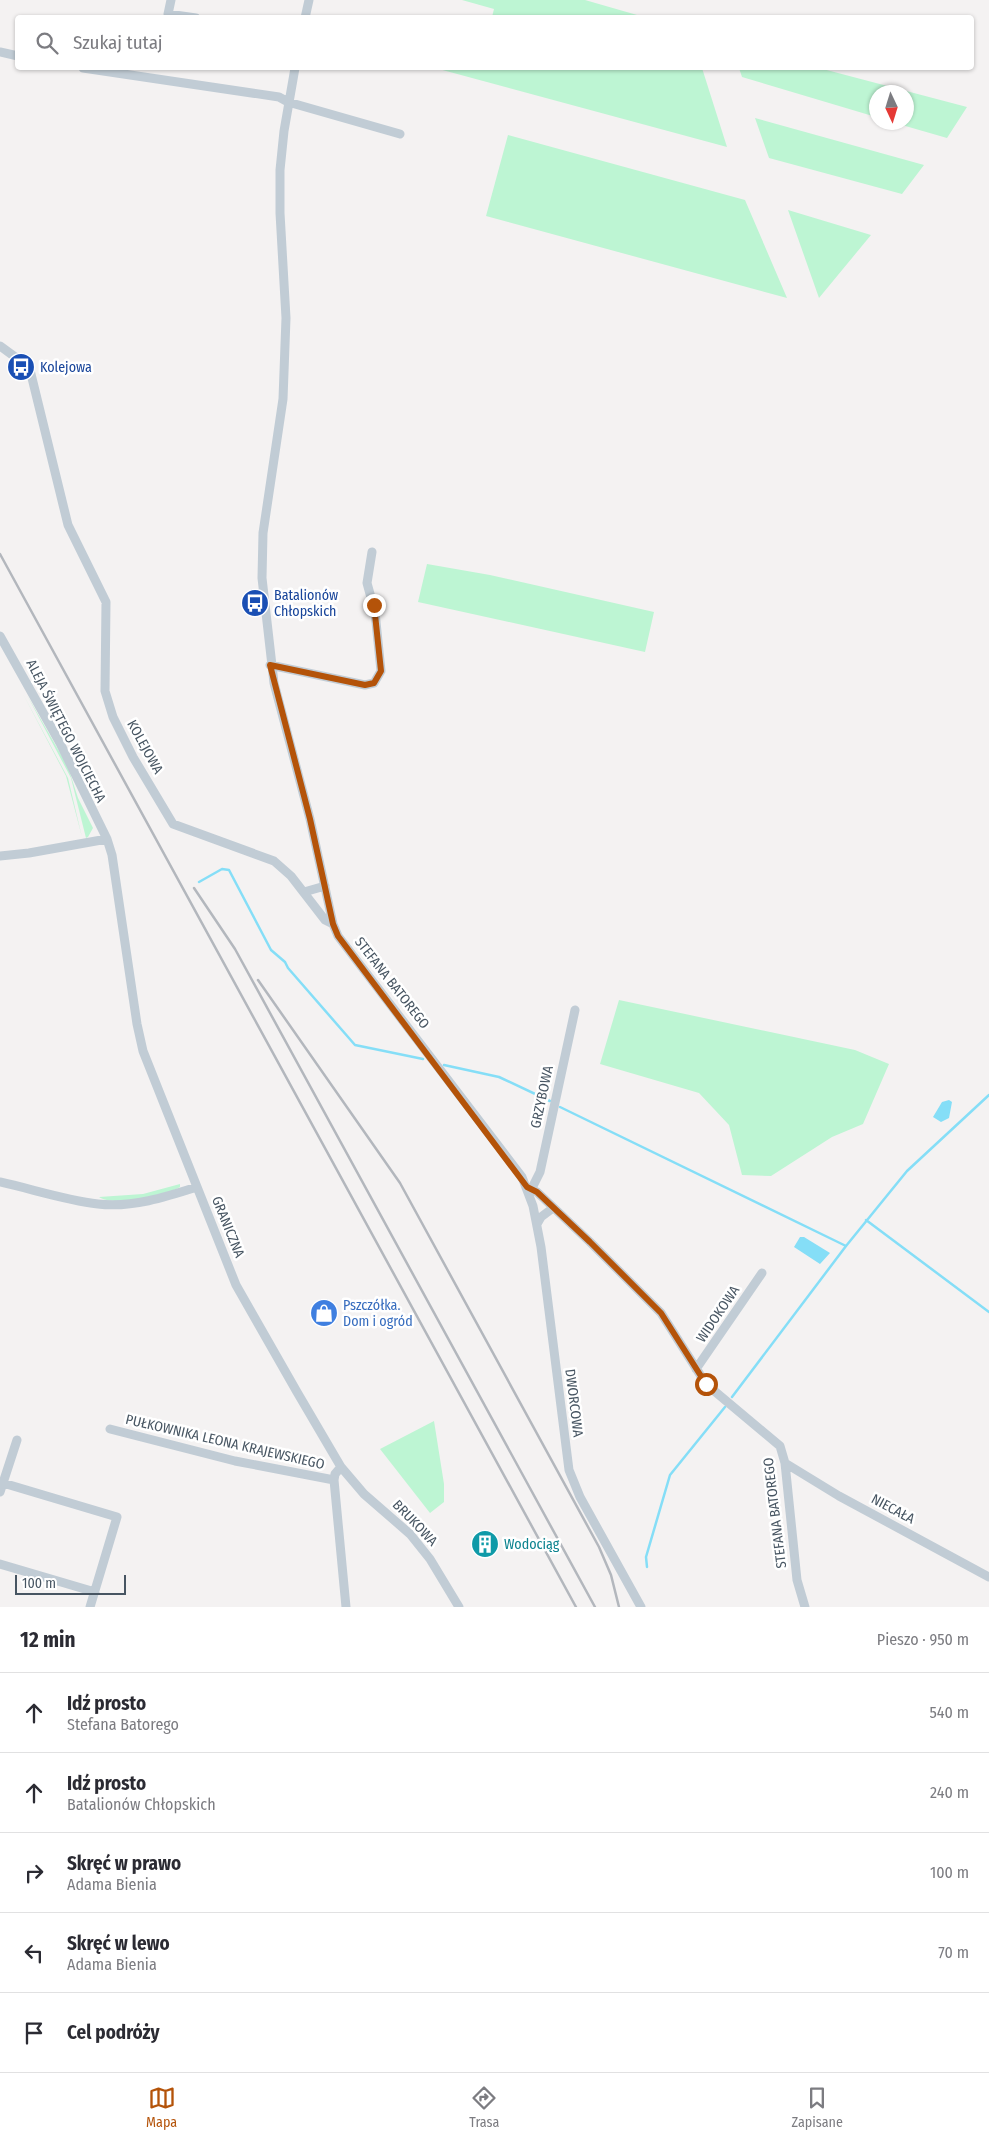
<!DOCTYPE html>
<html lang="pl">
<head>
<meta charset="utf-8">
<style>
	:root { --surface:#fff; --page:#f7f7f7; --text:#2b2b33; --muted:#7c7c81; --line:#e1e1e2; --accent:#b45309 }
	body { margin:0; font-family:"Fira Sans Condensed",sans-serif; background:var(--page); color:var(--text) }
	.compass { position:absolute; left:869px; top:85px; width:45px; height:45px; border-radius:50%; background:var(--surface); box-shadow:0 1px 4px #0004; rotate:176deg }
	.scale { position:absolute; left:15px; bottom:12px; width:111px; box-sizing:border-box; padding-left:5px; border:2px solid #475562; border-top:0; font-size:14px; line-height:18px; white-space:nowrap; color:#475562; -webkit-text-stroke:4px #fff; paint-order:stroke }
	.stop { position:absolute; width:15px; height:15px; margin:-11px; border:4px solid #b45309; border-radius:50%; background:#fff }
	.stop.end { background:#b45309; border-color:#fff; box-shadow:0 1px 5px #0008 }
	.list { margin:0; padding:0; list-style:none }
	h2 { display:flex; justify-content:space-between; align-items:center; height:65px; margin:0; padding:0 20px; font-size:21px }
	h2 small { font-size:16px; font-weight:400; color:var(--muted) }
	.list li { display:grid; grid-template-columns:32px 1fr auto; gap:15px; align-items:center; box-sizing:border-box; height:80px; padding:0 20px; border-top:1px solid var(--line) }
	.list b { display:block; font-size:19px; white-space:nowrap }
	.list p { margin:0; font-size:16px; white-space:nowrap; color:var(--muted) }
	.list em { font-size:16px; font-style:normal; color:var(--muted) }
	.icon { flex:none; width:28px; height:28px; fill:none; stroke:currentColor; stroke-width:2; stroke-linecap:round; stroke-linejoin:round }
	.map { position:relative; flex:none; width:989px; height:1607px; overflow:hidden }
	.search { position:absolute; background:var(--surface); box-shadow:0 1px 4px #0004; left:15px; right:15px; top:15px; height:55px; display:flex; align-items:center; gap:12px; box-sizing:border-box; padding:0 18px; border-radius:5px; color:var(--muted); font-size:19px }
	.sheet { height:465px; background:var(--surface) }
	nav { display:flex; justify-content:space-around; align-items:center; box-sizing:border-box; height:70px; border-top:1px solid var(--line); background:var(--surface); font-size:14px; color:var(--muted) }
	nav a { display:grid; justify-items:center; gap:2px }
	nav .on { color:var(--accent) }
	.map>svg:first-child { display:block }
	.green { fill:#bdf5d3 }
	.water { fill:#85def7 }
	.lines { fill:none; stroke-linecap:round; stroke-linejoin:round }
	.stream { stroke:#85def7; stroke-width:2.5 }
	.minor { stroke:#c1ccd5; stroke-width:9 }
	.rail { stroke:#b3b7bd; stroke-width:2.5 }
	.route { stroke:#b45309; stroke-width:6 }
	.labels { text-anchor:middle; dominant-baseline:central; stroke-width:5; stroke-linejoin:round; paint-order:stroke }
	.transit-label { font-size:14px; fill:#164399; stroke:#fff; text-anchor:start }
	.street-label { font-size:14px; fill:#475562; stroke:#fff }
	.shop-label { font-size:14px; fill:#366cbe; stroke:#fff; text-anchor:start }
	.culture-label { font-size:14px; fill:#0d838f; stroke:#fff; text-anchor:start }
</style>
</head>
<body>
<div class="map">
<svg width="989" height="1607" viewBox="0 0 989 1607">
	<rect width="100%" height="100%" fill="#f4f2f2"/>
	<!-- green -->
	<path class="green" d="M462,0H585L644,17H492L494,9Z
		M435,68H702L727,147Z
		M739,68H819L967,107L947,138L895,123L906,122V92H876V117L742,77Z
		M755,118L924,165L902,194L769,158Z
		M508,135L745,200L787,298L486,216Z
		M788,210L871,235L819,298Z
		M427,564L490,575L654,612L645,652L418,602Z
		M23,694L68,778L82,837L66,776Z
		M27,695L68,767L78,798L93,828L88,837L86,838L71,778Z
		M619,1000L855,1050L889,1064L863,1124L832,1137L771,1176L742,1175L729,1125L699,1093L600,1064Z
		M180,1184V1187C165,1196 113,1207 99,1197L143,1194Z
		M434,1421L444,1484V1502L430,1513L380,1449Z"/>
	<!-- water -->
	<path class="water" d="M949,1100L952,1102L949,1118L941,1122L933,1117L942,1102Z
		M800,1237H804L830,1253L820,1264L794,1247Z"/>
	<g class="lines">
		<!-- stream -->
		<path class="stream" d="M199,882L222,869L229,870L271,950L285,962L288,968L355,1045L423,1059
			M444,1065L499,1077L550,1101
			M560,1107L846,1246L907,1171L989,1095
			M866,1220L989,1312
			M732,1397L846,1246
			M647,1567L646,1557L670,1475L725,1407"/>
		<!-- minor -->
		<path class="minor" d="M171,0L168,14L196,18
			M305,18L309,0
			M0,52L18,56
			M83,68L279,97L288,102L400,134
			M295,68L284,131L280,170V213L286,318L283,399L263,533L262,578L274,683L310,819L333,924L338,936L522,1177L533,1206L541,1247L569,1470L580,1497L641,1607
			M0,346L26,365L31,374L68,525L106,602L105,691L113,717L133,757L173,824L274,861L291,876L325,920L333,924
			M0,636L60,743L107,839L112,855L137,1024L143,1051L236,1285L297,1392L341,1467L364,1494L410,1534L430,1559L459,1607
			M270,665L365,685L374,683L381,671L375,612L367,583L372,552
			M0,856L29,853L107,839
			M304,892L325,886
			M0,1182C32,1189 65,1200 98,1204C132,1208 166,1197 197,1187
			M527,1187L537,1192L590,1242L661,1313L706,1384L780,1446L785,1463L797,1580L805,1607
			M532,1188L540,1172L575,1010
			M537,1224L541,1217L553,1208
			M696,1369L762,1273
			M110,1429L235,1461L334,1480
			M785,1463L839,1496L989,1577
			M341,1467L335,1474L334,1480L346,1607
			M3,1483L117,1517L90,1607
			M0,1492L17,1440
			M0,1564L95,1592"/>
		<!-- rail -->
		<path class="rail" d="M0,554L576,1607
			M194,888L235,949L595,1607
			M258,980L400,1183L599,1547L611,1575L619,1607"/>
	</g>
	<g class="lines">
		<!-- route -->
		<path class="route" d="M374,605L381,671L374,683L365,685L270,665L310,819L333,924L338,936L527,1187L537,1192L590,1242L661,1313L706,1384"/>
	</g>
	<!-- icons -->
	<defs>
		<g id="bus-disc" transform="scale(1.4375)"><circle r="9.5" fill="#1a4fb4" stroke="#fff"/><path d="M-5-6H5V4H4V6H2V4H-2V6H-4V4H-5ZM-3.5-4V0h7V-4ZM-3.5 1.2v1.5H-2V1.2ZM2 1.2v1.5H3.5V1.2Z" fill="#fff"/></g>
		<g id="shop-disc" transform="scale(1.4375)"><circle r="9.5" fill="#3f7fe0" stroke="#fff"/><path d="M-5-2.5h2.3a2.7 3.5 0 0 1 5.4 0H5L5.5 6h-11ZM-1.5-2.5h3a1.5 2.3 0 0 0-3 0Z" fill="#fff"/></g>
		<g id="building-disc" transform="scale(1.4375)"><circle r="9.5" fill="#0f9aa8" stroke="#fff"/><path d="M-4-6H4V6H1V3H-1V6H-4ZM-2.5-4.3h1.7v1.8h-1.7ZM.8-4.3h1.7v1.8H.8ZM-2.5-1h1.7V.8h-1.7ZM.8-1h1.7V.8H.8Z" fill="#fff"/></g>
	</defs>
	<g fill-rule="evenodd">
		<use href="#bus-disc" x="21" y="367"/>
		<use href="#bus-disc" x="255" y="603"/>
		<use href="#shop-disc" x="324" y="1313"/>
		<use href="#building-disc" x="485" y="1544"/>
	</g>
	<g class="labels">
		<!-- transit labels -->
		<g class="transit-label">
			<text x="40" y="367">Kolejowa</text>
			<text x="274" y="595">Batalionów<tspan x="274" dy="16">Chłopskich</tspan></text>
		</g>
		<!-- street labels -->
		<g class="street-label">
			<text transform="translate(66 731) rotate(63)">ALEJA ŚWIĘTEGO WOJCIECHA</text>
			<text transform="translate(145 747) rotate(61)">KOLEJOWA</text>
			<text transform="translate(392 983) rotate(52)">STEFANA BATOREGO</text>
			<text transform="translate(542 1097) rotate(-78)">GRZYBOWA</text>
			<text transform="translate(228 1227) rotate(68)">GRANICZNA</text>
			<text transform="translate(718 1314) rotate(-56)">WIDOKOWA</text>
			<text transform="translate(574 1403) rotate(83)">DWORCOWA</text>
			<text transform="translate(225 1442) rotate(13)">PUŁKOWNIKA LEONA KRAJEWSKIEGO</text>
			<text transform="translate(893 1509) rotate(28)">NIECAŁA</text>
			<text transform="translate(775 1513) rotate(-97)">STEFANA BATOREGO</text>
			<text transform="translate(415 1523) rotate(46)">BRUKOWA</text>
		</g>
		<!-- shop labels -->
		<g class="shop-label">
			<text x="343" y="1305">Pszczółka.<tspan x="343" dy="16">Dom i ogród</tspan></text>
		</g>
		<!-- culture labels -->
		<g class="culture-label">
			<text x="504" y="1544">Wodociąg</text>
		</g>
	</g>
</svg>
<svg class="compass" viewBox="-18 -18 36 36"><path d="M0-13l5 13h-10z" fill="#e53935"/><path d="M0 13l5-13h-10z" fill="#7c7c81"/></svg>
<div class="scale">100 m</div>
<div class="stop" style="left:706px;top:1384px"></div>
<div class="stop end" style="left:374px;top:605px"></div>
<div class="search"><svg class="icon" aria-label="search" viewBox="0 0 24 24"><circle cx="10" cy="10" r="6"/><path d="M15 15l6 6"/></svg>Szukaj tutaj</div>
</div>
<section class="sheet">
<h2>12 min<small>Pieszo · 950 m</small></h2>
<ul class="list">
<li><svg class="icon" aria-label="ahead" viewBox="0 0 24 24"><path d="M12 20V5M6 11l6-6 6 6"/></svg><div><b>Idź prosto</b><p>Stefana Batorego</p></div><em>540 m</em></li>
<li><svg class="icon" aria-label="ahead" viewBox="0 0 24 24"><path d="M12 20V5M6 11l6-6 6 6"/></svg><div><b>Idź prosto</b><p>Batalionów Chłopskich</p></div><em>240 m</em></li>
<li><svg class="icon" aria-label="right" viewBox="0 0 24 24"><path d="M7 20v-9h11M14 6l5 5-5 5"/></svg><div><b>Skręć w prawo</b><p>Adama Bienia</p></div><em>100 m</em></li>
<li><svg class="icon" aria-label="left" viewBox="0 0 24 24"><path d="M17 20v-9H6M10 6l-5 5 5 5"/></svg><div><b>Skręć w lewo</b><p>Adama Bienia</p></div><em>70 m</em></li>
<li><svg class="icon" aria-label="arrive" viewBox="0 0 24 24"><path d="M6 21V4h12l-3 4 3 4H6"/></svg><div><b>Cel podróży</b></div></li>
</ul>
</section>
<nav>
<a class="on"><svg class="icon" aria-label="map" viewBox="0 0 24 24"><path d="M3 6l6-2 6 2 6-2v14l-6 2-6-2-6 2zM9 4v14M15 6v14"/></svg>Mapa</a>
<a><svg class="icon" aria-label="directions" viewBox="0 0 24 24"><path d="M12 3l9 9-9 9-9-9zM9 14v-3h6M13 9l2 2-2 2"/></svg>Trasa</a>
<a><svg class="icon" aria-label="saved" viewBox="0 0 24 24"><path d="M7 4h10v16l-5-4-5 4z"/></svg>Zapisane</a>
</nav>
</body>
</html>
